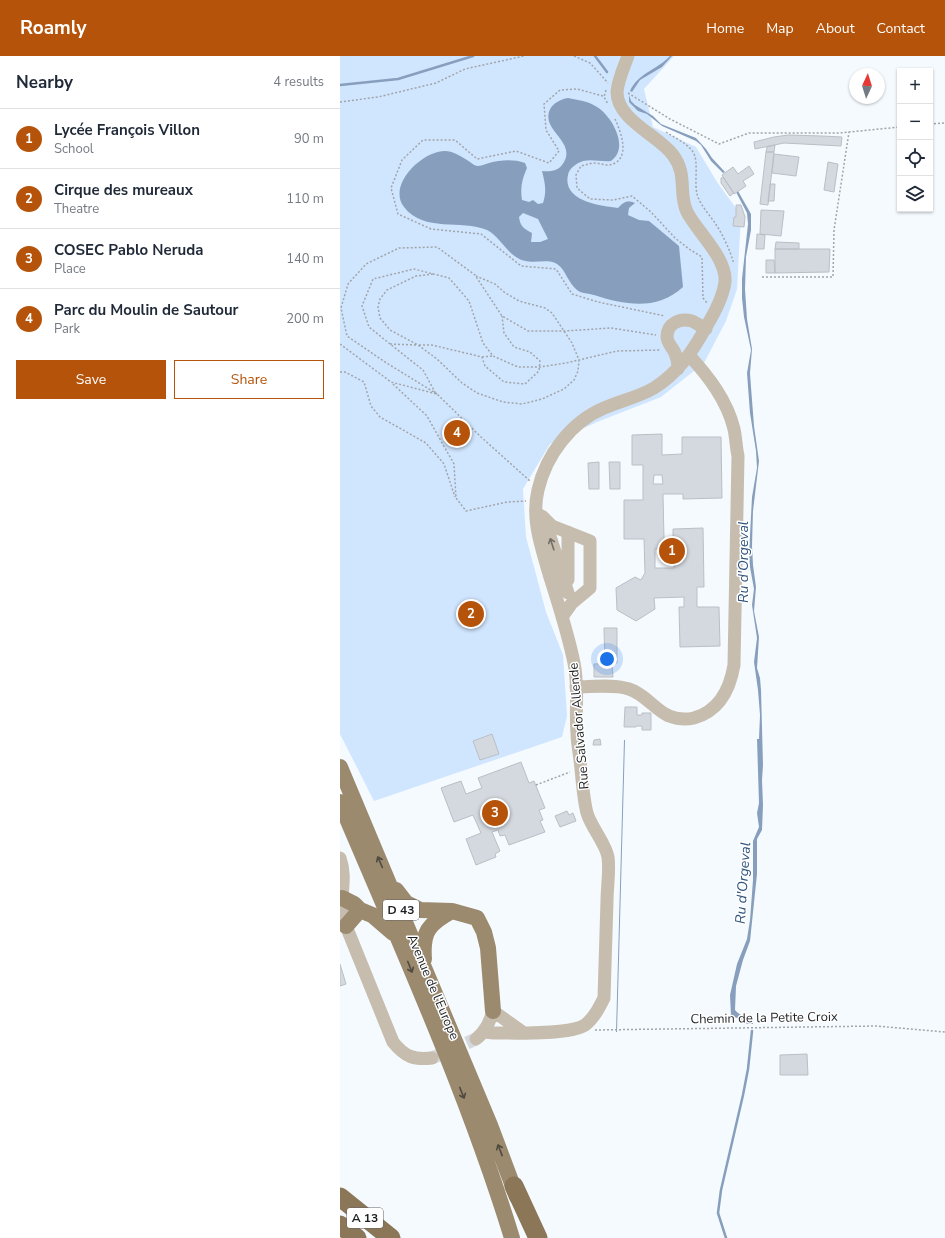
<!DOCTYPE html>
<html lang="en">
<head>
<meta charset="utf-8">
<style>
	:root { --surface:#fff; --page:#f2f2f3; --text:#1f2937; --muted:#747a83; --line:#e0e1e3; --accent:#b45309 }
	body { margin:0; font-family:"Nunito Sans",sans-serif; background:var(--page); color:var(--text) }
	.controls { position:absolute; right:12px; top:12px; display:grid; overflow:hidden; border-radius:0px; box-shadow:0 1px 3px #0004 }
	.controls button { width:36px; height:36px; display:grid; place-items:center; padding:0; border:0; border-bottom:1px solid var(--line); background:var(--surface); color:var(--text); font:20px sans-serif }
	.compass { position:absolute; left:509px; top:12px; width:36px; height:36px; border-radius:50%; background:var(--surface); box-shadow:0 1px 3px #0004; rotate:4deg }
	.you { position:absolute; left:267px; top:603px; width:14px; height:14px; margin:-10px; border:3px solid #fff; border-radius:50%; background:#1a73e8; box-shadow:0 0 0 6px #1a73e833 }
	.badge { display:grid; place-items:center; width:26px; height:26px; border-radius:50%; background:var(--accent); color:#fff; font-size:13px; font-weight:700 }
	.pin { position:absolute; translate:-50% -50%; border:2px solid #fff; box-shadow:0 1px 4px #0006 }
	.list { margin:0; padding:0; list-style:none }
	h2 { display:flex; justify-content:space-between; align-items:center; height:52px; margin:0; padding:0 16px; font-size:17px }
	h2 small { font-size:13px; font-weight:400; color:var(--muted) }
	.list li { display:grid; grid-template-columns:26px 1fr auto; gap:12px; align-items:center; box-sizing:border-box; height:60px; padding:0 16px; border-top:1px solid var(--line) }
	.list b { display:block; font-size:15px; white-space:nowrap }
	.list p { margin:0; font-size:13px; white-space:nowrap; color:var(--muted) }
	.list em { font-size:13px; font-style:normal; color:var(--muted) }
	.actions { display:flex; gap:8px; padding:12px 16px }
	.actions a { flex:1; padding:9px 0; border:1px solid var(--accent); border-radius:0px; text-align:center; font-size:14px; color:var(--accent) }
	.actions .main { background:var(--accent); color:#fff }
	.icon { flex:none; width:22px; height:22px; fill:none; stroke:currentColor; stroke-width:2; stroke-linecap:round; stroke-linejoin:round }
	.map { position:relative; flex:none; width:605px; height:1182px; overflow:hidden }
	header { display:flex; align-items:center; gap:24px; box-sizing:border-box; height:56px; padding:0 20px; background:var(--accent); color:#fff }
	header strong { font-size:19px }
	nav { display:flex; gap:22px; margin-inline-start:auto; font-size:14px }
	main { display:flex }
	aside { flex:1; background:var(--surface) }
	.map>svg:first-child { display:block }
	.green { fill:#d0e5fe }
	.water { fill:#879fbd; fill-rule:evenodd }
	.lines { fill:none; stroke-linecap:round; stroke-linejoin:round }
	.stream { stroke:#879fbd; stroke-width:2.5 }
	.building { fill:#d4d9e0; stroke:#babfc6; fill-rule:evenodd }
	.minor-tunnel { stroke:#d5d9de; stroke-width:13; stroke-dasharray:13 6; stroke-linecap:butt }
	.path { stroke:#a1a5a8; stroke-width:1.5; stroke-dasharray:2 2; stroke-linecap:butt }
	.minor { stroke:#c6bdae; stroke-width:13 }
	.major { stroke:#9b8a6e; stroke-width:16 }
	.highway { stroke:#8b7757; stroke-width:19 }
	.oneway { stroke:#726e68 }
	.oneway2 { stroke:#504a40 }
	.labels { text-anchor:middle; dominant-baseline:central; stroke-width:3; stroke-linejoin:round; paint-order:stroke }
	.shield { fill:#fff; stroke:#626364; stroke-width:1 }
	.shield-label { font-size:12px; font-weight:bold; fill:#1e2022 }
	.street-label { font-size:13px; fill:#1e2022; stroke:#fff }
	.water-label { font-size:14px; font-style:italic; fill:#2f537d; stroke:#fff }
</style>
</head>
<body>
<header>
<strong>Roamly</strong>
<nav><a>Home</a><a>Map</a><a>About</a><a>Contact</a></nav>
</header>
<main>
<aside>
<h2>Nearby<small>4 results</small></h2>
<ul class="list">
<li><span class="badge">1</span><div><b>Lycée François Villon</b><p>School</p></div><em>90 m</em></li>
<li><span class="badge">2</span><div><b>Cirque des mureaux</b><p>Theatre</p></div><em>110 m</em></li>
<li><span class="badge">3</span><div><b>COSEC Pablo Neruda</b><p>Place</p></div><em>140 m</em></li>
<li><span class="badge">4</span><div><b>Parc du Moulin de Sautour</b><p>Park</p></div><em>200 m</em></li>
</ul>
<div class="actions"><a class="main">Save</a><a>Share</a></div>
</aside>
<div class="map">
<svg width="605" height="1182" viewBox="0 0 605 1182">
	<rect width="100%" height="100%" fill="#f5faff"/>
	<!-- green -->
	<path class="green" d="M0,0H334L304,33L313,71L356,91L377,126L401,159L397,233L386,265L364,307L321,341L257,366L210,388L183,433L186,481L206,556L223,599L227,660L222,681L34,745L0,678Z"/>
	<!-- water -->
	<path class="water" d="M330,0H332L322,11L300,24L292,36L290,35C298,17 317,14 330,0Z
		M289,39L291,45L295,49L313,60L321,68L356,82L366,93L372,102L385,116L383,117L371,105L361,89L356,85L322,70L307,58L298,55L289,46Z
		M228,42C238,44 248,45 257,51C272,60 290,92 271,105C262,106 253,103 243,105C237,107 229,112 228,119C222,145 260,150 278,152C284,146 286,144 295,147L289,152L288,159L299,164L309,165L339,190L343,231C317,255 285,249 254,239C248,237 242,238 237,234C228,227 226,214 217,208C205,201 191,211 176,201C165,194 159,180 147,174C121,163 84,177 64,151C47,129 82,95 105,95C112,95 121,100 127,104C131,106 133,109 137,110C141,110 145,108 149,107C161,104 173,103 185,107L187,112C182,123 180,132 182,144L189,146L193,144L198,148L203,147C207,135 205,127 202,115C209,116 218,115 222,109C235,92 216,81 210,68C204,54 215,44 228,42ZM183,157L198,163L208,183L200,186H191L192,177C184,173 180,170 179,161Z
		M398,135L411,158V174L406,201L405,233L407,263L412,293L410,317L411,331L414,370L419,405L413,455L412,490L413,509L416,531L414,555L419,581L417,612L420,622L421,634L423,709L422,724L423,749L422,774L417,783V818L410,885L403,904L396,930L395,954C400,960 408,962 413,967V968H407L403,964L391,960L390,939L397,908L407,883L410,864L413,824V785L419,771L417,757L419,747L417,683H419L420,659L418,634L414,606L417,582L412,549L414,533L410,511L409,498L412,441L417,412L416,395L410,357L407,317L411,294L404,261L402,242V223L408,168L407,157L396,136Z
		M284,684H285L277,976H276Z"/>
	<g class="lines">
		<!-- stream -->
		<path class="stream" d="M255,0L267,16
			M0,29L58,23L133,0
			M386,1182L378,1157L381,1134L403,1039L408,1013L412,975"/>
	</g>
	<!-- building -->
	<path class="building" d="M448,79L482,80L502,81L501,90L444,87L415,93L414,86L434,81Z
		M435,89L434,96H426L427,91Z
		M426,96H434L428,149L420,148Z
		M434,98L459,101L456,120L432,117Z
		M488,106L498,108L494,136L484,134Z
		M409,110L414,118L403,125L406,130L394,138L382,119L393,111L398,118Z
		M383,121L394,137L390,140L381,127V122Z
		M430,128H435L434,145H428Z
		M396,149H401L405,161L404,171L393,170L394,161H396Z
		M421,154L444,155L441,180L420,178Z
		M417,178L425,179L424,193H416Z
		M436,186L459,187V193H435Z
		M435,193H490L489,216L435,217Z
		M426,204H434L435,217H426Z
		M322,378V399L342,398V381H381L382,442L343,443V438H323L324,483L333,482V473L363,472L364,531H357V551H379L380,590L340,591L339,551H344V541L314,542L315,553L296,565L277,554L276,532L295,521L301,524L305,517L304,483H284V444H303V409H292V379ZM314,419H322L323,428H313ZM315,493H334V512H315Z
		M259,406V433H249L248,407Z
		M269,406H280V433H270Z
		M264,572H277V607L265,608Z
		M272,607L273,621H254V608Z
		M285,651H297V659H302V657H311V674H302V670H297L296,671H284Z
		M152,678L159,698L140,704L133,685Z
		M260,683L261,689H253L254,684Z
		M181,706L189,727L194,725L205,752L199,754L203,764L200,765L205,776L169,789L165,779L160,780L158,774L152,776L160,795L155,798L156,801L136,809L126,783L141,777L133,759L114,766L101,732L121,725L126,738L142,732L138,722Z
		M227,755L229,759L233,757L236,765L220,771L215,760Z
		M0,908L6,928L0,930Z
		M467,998L468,1019H440V999Z"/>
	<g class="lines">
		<!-- minor-tunnel -->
		<path class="minor-tunnel" d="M92,1002L136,983"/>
		<!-- path -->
		<path class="path" d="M234,0L250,7L268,27
			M266,34L264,41L268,48
			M288,37L330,63L379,88L409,77H499L560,71
			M263,40L237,33L220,34L204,48L206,74L219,95L209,107L176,95L137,103L115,84H83L62,104L51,132L58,158L91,173L141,178L181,210L216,213L232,238L258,246L325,260
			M0,46L38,41L96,27L125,13L184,0
			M275,63C281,76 292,105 269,109C264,109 259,107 253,107C249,108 245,109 241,110L236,119L237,132L250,143L273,144L292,140L311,156L335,182L349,193L362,201L363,242L367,247
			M590,68L605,67
			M326,76C335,82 347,87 353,96C359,105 354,126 357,138C360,149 369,158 375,167C383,179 390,194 394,208
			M93,218L76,220L47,234L40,243L38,251L40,262L50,274L78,289L97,303L122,327L137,337L163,346L182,348L202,343L224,333L234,324L238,315L239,304L232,287L212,257L205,252L179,245L164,236L155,228L136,220
			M422,221H493L494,174L509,76
			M0,288L51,326L97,338L141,381L190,425
			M50,288L29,271L22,250L33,223L74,213L109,222L129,245L143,287L153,300L178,311H200L226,307L277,295L321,294
			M76,289L50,288L83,314L96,338
			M79,289H92L142,301L145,310L164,326L185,328L199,315L200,305L190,296L174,291L164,277L162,260
			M142,301L152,300
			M0,316H5L24,326L31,350L40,361L86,387L104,408L115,441
			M53,328L87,360L114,408L116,442L126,455L167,446L186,445
			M97,338L45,306L7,280L1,252L8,228L26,208L59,192L97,191L135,219L162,260L188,275H224L271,272L316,279
			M196,729L230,716
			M255,974L536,970L605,976"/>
		<!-- minor -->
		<path class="minor" d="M338,313C338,306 337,301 334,295C331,290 327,286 327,281C327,267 340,262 352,265C356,267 361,270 366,273
			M196,457L203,461L212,470L250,485V532L232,547L222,561
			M208,466L209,477L228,537
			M228,476V524
			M236,631C251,631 274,628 289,633C305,638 314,653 329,660C337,663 346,664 354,662C379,655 390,633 394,609L398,400C396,391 396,382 394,373C387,344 368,320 349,299
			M0,802C5,816 3,828 2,842C2,852 3,861 6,870L53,986C65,1001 74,1004 92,1002
			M144,976L154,977C173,977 230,979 245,969C254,962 259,952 264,942C265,909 266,877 267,845C267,831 270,814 268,801C266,788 251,771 247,757C243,742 242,720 240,704C239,695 237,686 237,677C235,654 239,629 234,607C228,577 218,547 209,518C201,490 191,463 198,434C206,399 231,366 264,352C280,345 299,341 314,332C338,317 353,295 366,271C374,258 383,241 385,226C387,202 358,177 347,156C338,137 348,119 333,99C318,79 277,64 277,36C278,24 284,11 288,0
			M136,983C146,975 149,967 153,955L184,977"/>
		<!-- major -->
		<path class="major" d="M0,711L150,1069L177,1141
			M0,746C61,890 126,1033 172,1182
			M56,834L66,847L80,854L112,855L137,862L144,876L148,892L153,955
			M2,842L14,848L20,854
			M6,870L20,854L32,859L53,877
			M84,903C82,876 88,868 112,855"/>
		<!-- highway -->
		<path class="highway" d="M174,1130L198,1182
			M0,1141L51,1182
			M0,1169L17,1182"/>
	</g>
	<!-- one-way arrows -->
	<defs><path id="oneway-shaft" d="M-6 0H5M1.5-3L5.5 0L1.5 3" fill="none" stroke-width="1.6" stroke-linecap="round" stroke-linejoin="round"/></defs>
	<use class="oneway" href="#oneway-shaft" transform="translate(212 488) rotate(-108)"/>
	<g class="oneway2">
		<use href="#oneway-shaft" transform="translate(40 806) rotate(-113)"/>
		<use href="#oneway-shaft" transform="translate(70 911) rotate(68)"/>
		<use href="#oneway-shaft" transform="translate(122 1037) rotate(68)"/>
		<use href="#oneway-shaft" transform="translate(160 1094) rotate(-111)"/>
	</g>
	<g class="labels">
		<!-- shield labels -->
		<g class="shield">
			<rect x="43" y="844" width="36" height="20" rx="3"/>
			<rect x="7" y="1152" width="36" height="20" rx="3"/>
		</g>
		<g class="shield-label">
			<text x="61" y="854">D 43</text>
			<text x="25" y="1162">A 13</text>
		</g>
		<!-- street labels -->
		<g class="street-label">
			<text transform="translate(239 670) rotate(-95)">Rue Salvador Allende</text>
			<text transform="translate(93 931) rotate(67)">Avenue de l'Europe</text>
			<text transform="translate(424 962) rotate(-1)">Chemin de la Petite Croix</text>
		</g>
		<!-- water labels -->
		<g class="water-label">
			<text transform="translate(403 506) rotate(-90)">Ru d'Orgeval</text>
			<text transform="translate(403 827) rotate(-86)">Ru d'Orgeval</text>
		</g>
	</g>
</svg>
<div class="controls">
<button>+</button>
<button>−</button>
<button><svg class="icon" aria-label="locate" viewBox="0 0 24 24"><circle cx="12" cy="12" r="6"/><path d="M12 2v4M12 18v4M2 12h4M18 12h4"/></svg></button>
<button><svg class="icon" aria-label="layers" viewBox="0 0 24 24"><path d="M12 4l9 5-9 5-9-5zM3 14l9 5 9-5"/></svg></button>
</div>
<svg class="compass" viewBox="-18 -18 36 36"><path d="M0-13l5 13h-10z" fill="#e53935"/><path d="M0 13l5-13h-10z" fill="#747a83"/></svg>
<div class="you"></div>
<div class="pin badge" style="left:332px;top:495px">1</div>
<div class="pin badge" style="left:131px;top:558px">2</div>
<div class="pin badge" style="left:155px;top:757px">3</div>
<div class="pin badge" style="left:117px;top:377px">4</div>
</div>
</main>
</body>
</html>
